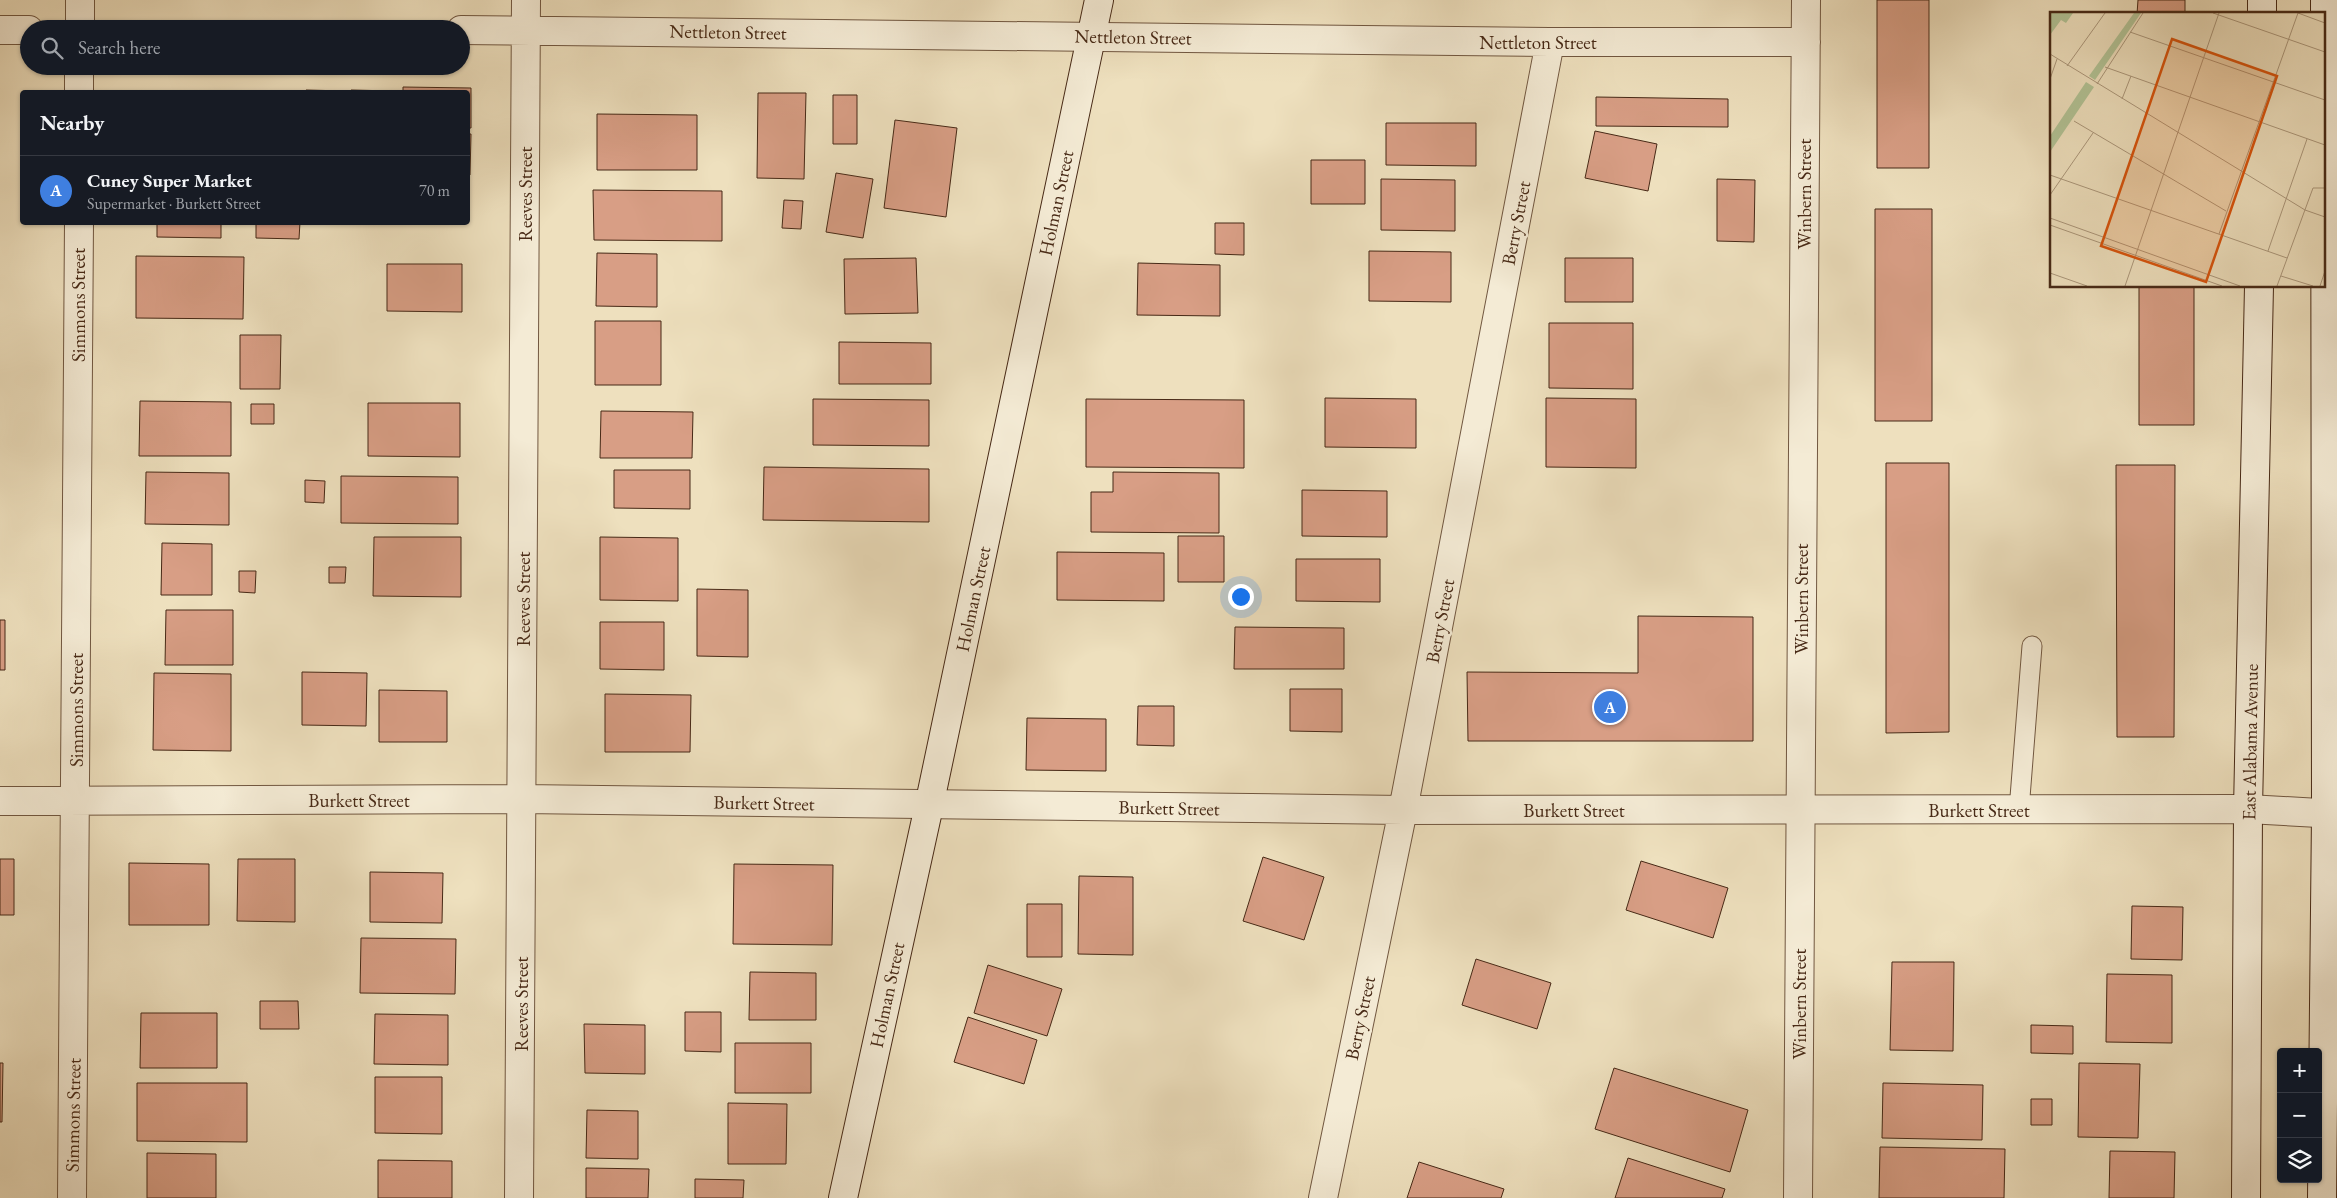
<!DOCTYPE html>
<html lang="en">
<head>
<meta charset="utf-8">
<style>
	:root { --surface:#171b24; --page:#242831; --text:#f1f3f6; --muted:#9ea1a6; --line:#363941; --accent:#b45309 }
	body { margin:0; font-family:"EB Garamond",serif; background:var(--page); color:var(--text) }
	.controls { position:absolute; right:15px; bottom:15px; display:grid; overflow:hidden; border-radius:5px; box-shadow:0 1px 4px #0004 }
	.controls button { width:45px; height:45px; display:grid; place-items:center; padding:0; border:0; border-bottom:1px solid var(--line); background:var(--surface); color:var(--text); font:25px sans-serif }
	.you { position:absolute; left:1240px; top:596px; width:18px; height:18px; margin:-12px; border:4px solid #fff; border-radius:50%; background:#1a73e8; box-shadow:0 0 0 8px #1a73e833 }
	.badge { display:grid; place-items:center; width:32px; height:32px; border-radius:50%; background:var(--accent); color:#fff; font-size:16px; font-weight:700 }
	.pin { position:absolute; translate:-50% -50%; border:2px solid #fff; box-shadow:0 1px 5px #0006 }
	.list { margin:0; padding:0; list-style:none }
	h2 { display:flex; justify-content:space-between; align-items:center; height:65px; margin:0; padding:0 20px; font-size:21px }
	h2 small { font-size:16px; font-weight:400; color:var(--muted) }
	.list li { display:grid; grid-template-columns:32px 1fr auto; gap:15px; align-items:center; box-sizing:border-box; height:70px; padding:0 20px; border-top:1px solid var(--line) }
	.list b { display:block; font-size:19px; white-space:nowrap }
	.list p { margin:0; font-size:16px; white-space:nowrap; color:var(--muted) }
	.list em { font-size:16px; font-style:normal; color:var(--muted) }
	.icon { flex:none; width:28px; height:28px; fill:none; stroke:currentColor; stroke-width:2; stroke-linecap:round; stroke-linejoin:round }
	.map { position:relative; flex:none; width:2337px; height:1198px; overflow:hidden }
	.search { position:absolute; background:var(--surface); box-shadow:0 1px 4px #0004; left:20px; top:20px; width:450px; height:55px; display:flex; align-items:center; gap:12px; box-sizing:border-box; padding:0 18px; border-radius:28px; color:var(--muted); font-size:19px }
	.panel { position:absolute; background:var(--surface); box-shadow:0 1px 4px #0004; left:20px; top:90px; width:450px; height:135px; border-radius:5px }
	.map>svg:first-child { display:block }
	.building { fill:#d89e85; stroke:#472916 }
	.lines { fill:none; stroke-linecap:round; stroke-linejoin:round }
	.lane-casing { stroke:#715740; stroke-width:21 }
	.street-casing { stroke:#715740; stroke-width:30 }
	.secondary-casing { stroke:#472916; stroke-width:30 }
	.lane { stroke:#f4ebd5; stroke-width:19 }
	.street { stroke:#f4ebd5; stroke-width:28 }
	.secondary { stroke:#f4ebd5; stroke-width:28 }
	.labels { text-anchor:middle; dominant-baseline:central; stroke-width:5; stroke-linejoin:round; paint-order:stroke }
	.street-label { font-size:19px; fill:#472916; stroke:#f4ebd5 }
	.inset-road { fill:none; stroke:#ab977b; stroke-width:1 }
	.view { fill:#d8540d; fill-opacity:0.15; stroke:#d8540d; stroke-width:2.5 }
	.inset-edge { fill:none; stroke:#472916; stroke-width:2.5 }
</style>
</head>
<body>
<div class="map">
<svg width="2337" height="1198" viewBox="0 0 2337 1198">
	<rect width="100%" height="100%" fill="#eee0be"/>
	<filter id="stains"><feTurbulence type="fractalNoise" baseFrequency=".004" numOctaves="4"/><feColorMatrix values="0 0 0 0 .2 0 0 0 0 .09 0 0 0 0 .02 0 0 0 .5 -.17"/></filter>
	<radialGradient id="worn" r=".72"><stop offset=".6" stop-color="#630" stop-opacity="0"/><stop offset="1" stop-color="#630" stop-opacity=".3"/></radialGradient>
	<!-- building -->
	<path class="building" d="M1877,0H1929V168H1877Z
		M2138,0H2185V14H2137Z
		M403,87L471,88V128H468V92H403Z
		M306,90L345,91V92H306Z
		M351,90L393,91V92H351Z
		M758,93H806L804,179L757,178Z
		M833,95H857V144H833Z
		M1596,97L1728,99V127L1596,126Z
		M597,114L697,115V170H597Z
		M895,120L957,128L946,217L884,208Z
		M1386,123H1476V166L1386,165Z
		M1595,131L1657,144L1648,191L1585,178Z
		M468,134H471L470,175H468Z
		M1311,160H1365V204H1311Z
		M836,173L873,179L863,238L826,232Z
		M1381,179L1455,180V231L1381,230Z
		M1717,179L1755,180L1754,242L1717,241Z
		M593,190L722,191V241L594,240Z
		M784,200L803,201L801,229L782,228Z
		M1875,209H1932V421H1875Z
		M157,222H221V238L157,237Z
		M256,222H300L299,239L256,238Z
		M1215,223H1244V255L1215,254Z
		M1369,251L1451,252V302L1369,301Z
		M597,253L657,254V307L596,306Z
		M136,256L244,257L243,319L136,318Z
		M916,258L918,313L845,314L844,259Z
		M1565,258H1633V302H1565Z
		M1138,263L1220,265V316L1137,315Z
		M387,264H462V312L387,311Z
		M2139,286H2194V425H2139Z
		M595,321H661V385H595Z
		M1549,323H1633V389L1549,388Z
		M240,335H281L280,389H240Z
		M839,342L931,343V384H839Z
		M1325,398L1416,399V448L1325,447Z
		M1546,398L1636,399V468L1546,467Z
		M813,399L929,400V446L813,445Z
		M1086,399L1244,400V468L1086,467Z
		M140,401L231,402V456H139Z
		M368,403H460V457L368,456Z
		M251,404H274V424H251Z
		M601,411L693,412L692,458H600Z
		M1886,463H1949V732L1886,733Z
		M2116,465H2175L2174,737H2117Z
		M764,467L929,469V522L763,520Z
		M614,470H690V509L614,508Z
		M146,472L229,473V525L145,524Z
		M1113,472L1219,473V533L1091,532V492H1113Z
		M341,476L458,477V524L341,523Z
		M305,480L325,481L324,503L305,502Z
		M1302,490L1387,491V537L1302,536Z
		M1178,536H1224V582H1178Z
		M374,537H461V597L373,596Z
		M600,537L678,538V601L600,600Z
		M162,543L212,544V595H161Z
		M1057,552L1164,553V601L1057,600Z
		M1296,559H1380V602L1296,601Z
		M329,567H346L345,583H329Z
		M239,571H256L255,593L239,592Z
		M697,589L748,590V657L697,656Z
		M166,610H233V665H165Z
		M1638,616L1753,617V741H1468L1467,672L1638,673Z
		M0,620H5V670H0Z
		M600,622H664V670L600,669Z
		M1235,627L1344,628V669H1234Z
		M302,672L367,673L366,726L302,725Z
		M154,673L231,674V751L153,750Z
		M1290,689H1342V732L1290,731Z
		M379,690L447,691V742H379Z
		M605,694L691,695L690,752H605Z
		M1138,706H1174V746L1137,745Z
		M1027,718L1106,719V771L1026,770Z
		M1263,857L1324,877L1304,940L1243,921Z
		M0,859H14V915H0Z
		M238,859H295V922L237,921Z
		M1641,861L1728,888L1713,938L1626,910Z
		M129,863L209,864V925H129Z
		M734,864L833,865L832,945L733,944Z
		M370,872L443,873L442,923L370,922Z
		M1079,876L1133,877V955L1078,954Z
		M1027,904H1062V957H1027Z
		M2132,906L2183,907L2182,960L2131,959Z
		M361,938L456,939L455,994L360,993Z
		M1476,959L1551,983L1537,1029L1462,1005Z
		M1892,962H1954L1953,1051L1890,1050Z
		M988,965L1062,989L1047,1036L974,1013Z
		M750,972L816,973V1020H749Z
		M2107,974L2172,975V1043L2106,1042Z
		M260,1001H298L299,1029H260Z
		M685,1012H721V1052L685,1051Z
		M141,1013H217V1068H140Z
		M375,1014L448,1015V1065L374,1064Z
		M968,1017L1037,1040L1024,1084L954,1062Z
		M584,1024L645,1025V1074L585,1073Z
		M2031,1025L2073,1026V1054L2031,1053Z
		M735,1043H811V1093H735Z
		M0,1063H3L2,1122H0Z
		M2079,1063L2140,1064L2138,1138L2078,1137Z
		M1614,1068L1748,1110L1730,1172L1595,1129Z
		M375,1077H442V1134L375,1133Z
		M137,1083H247V1142L137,1141Z
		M1883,1083L1983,1085L1982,1140L1882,1138Z
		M2031,1099H2052V1125H2031Z
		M728,1103L787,1104L786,1164H728Z
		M587,1110L638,1111V1159L586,1158Z
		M1880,1147L2005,1149L2004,1198H1879Z
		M2110,1151L2175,1152L2174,1198H2109Z
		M147,1153L216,1154V1198H147Z
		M1628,1158L1725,1189L1722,1198H1615Z
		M378,1160L452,1161V1198H378Z
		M1419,1162L1504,1189L1501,1198H1407Z
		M586,1168L649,1169L648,1198H586Z
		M695,1179L744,1180L743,1198H695Z"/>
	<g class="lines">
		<!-- lane casing -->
		<g class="lane-casing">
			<path id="lane" d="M2019,810L2032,646"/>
		</g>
		<!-- street casing -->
		<g class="street-casing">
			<path id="street" d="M80,0V29
				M0,30H29
				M461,30L1550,42H1806
				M79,92V66
				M0,801L522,799L1403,810L2248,809L2337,814
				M72,1198L79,222
				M519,1198L526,0
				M1323,1198L1403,810L1550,42
				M1798,1198L1806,0"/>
		</g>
		<!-- secondary casing -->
		<g class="secondary-casing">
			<path id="secondary" d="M2262,14V0
				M843,1198L929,806L1099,0
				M2246,1198L2248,809L2259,286
				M2322,1198L2326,814L2325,0"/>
		</g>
		<!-- lane -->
		<use href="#lane" class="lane"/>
		<!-- street -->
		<use href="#street" class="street"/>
		<!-- secondary -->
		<use href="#secondary" class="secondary"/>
	</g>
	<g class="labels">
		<!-- street labels -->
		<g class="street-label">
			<text transform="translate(728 32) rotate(1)">Nettleton Street</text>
			<text transform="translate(1133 37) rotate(1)">Nettleton Street</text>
			<text x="1538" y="42">Nettleton Street</text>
			<text transform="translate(525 194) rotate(-90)">Reeves Street</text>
			<text transform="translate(1804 194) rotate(-90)">Winbern Street</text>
			<text transform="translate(1056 203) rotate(-78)">Holman Street</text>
			<text transform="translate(1516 223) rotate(-79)">Berry Street</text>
			<text transform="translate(78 305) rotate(-90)">Simmons Street</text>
			<text transform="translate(523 599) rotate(-90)">Reeves Street</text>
			<text transform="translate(973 599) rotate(-78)">Holman Street</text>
			<text transform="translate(1801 599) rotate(-90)">Winbern Street</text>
			<text transform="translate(1440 621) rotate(-79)">Berry Street</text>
			<text transform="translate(76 710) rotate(-90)">Simmons Street</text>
			<text transform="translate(2250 742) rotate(-89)">East Alabama Avenue</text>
			<text x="359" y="800">Burkett Street</text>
			<text transform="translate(764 803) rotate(1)">Burkett Street</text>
			<text transform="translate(1169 808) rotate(1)">Burkett Street</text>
			<text x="1574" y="810">Burkett Street</text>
			<text x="1979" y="810">Burkett Street</text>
			<text transform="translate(887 995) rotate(-78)">Holman Street</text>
			<text transform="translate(521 1004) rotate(-90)">Reeves Street</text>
			<text transform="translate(1799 1004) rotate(-90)">Winbern Street</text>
			<text transform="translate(1360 1018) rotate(-78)">Berry Street</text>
			<text transform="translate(73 1115) rotate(-89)">Simmons Street</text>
		</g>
	</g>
	<!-- overview -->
	<g transform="translate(2050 12)">
		<rect width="275" height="275" fill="#eee0be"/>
		<path d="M0,1H23L16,11L11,8L0,23ZM84,1H91L45,68L39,64ZM36,70L44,75L0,140V124Z" fill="#b2c396"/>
		<path class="inset-road" d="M163,1L275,40M248,1L275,11M80,20L275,88M0,42L255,198L275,205M17,54L55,1M55,55L275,133M0,67L7,47M47,72L93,1M72,87L81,64M24,109L176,199M0,163L237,246M0,183L43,121M0,206L190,274M0,213L172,274M169,222L248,1M218,239L257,127M0,261L37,274M231,264L263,274M75,274L169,1M227,274L263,176H275M270,274L275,259"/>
		<path class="view" d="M122,27L227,64L156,270L51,234Z"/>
		<rect width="275" height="275" class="inset-edge"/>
	</g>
	<rect width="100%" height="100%" filter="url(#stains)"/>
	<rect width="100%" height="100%" fill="url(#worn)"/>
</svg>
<div class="controls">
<button>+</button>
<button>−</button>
<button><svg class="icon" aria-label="layers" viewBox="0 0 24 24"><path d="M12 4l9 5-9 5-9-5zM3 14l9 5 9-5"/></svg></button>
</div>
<div class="you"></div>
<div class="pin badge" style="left:1610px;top:707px;background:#3f7fe0">A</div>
<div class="search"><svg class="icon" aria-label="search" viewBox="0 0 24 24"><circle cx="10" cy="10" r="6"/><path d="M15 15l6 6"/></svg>Search here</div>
<section class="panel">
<h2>Nearby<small></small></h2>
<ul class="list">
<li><span class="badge" style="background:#3f7fe0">A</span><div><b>Cuney Super Market</b><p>Supermarket · Burkett Street</p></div><em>70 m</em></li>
</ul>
</section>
</div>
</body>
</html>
